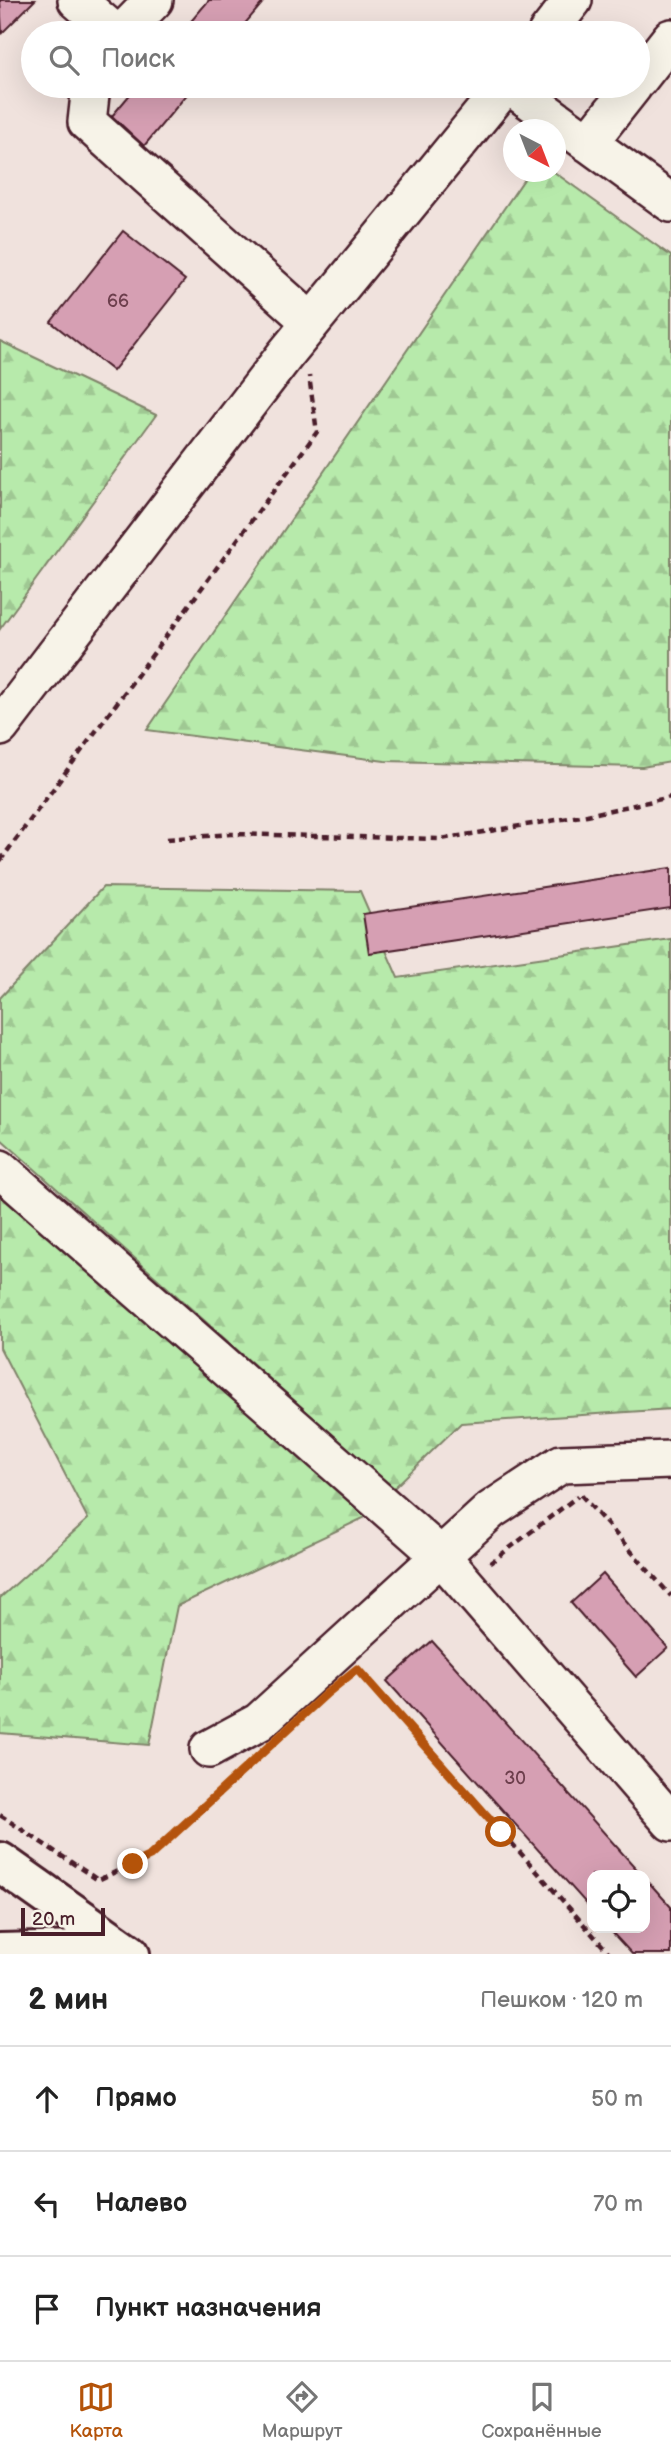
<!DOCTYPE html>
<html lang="ru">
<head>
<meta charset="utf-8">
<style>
	:root { --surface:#fff; --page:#f2f2f2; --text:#222; --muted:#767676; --line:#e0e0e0; --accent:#b45309 }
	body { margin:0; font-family:"Balsamiq Sans",sans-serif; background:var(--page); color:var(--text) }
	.controls { position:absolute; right:21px; bottom:21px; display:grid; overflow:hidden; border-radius:14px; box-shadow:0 7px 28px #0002 }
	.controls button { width:63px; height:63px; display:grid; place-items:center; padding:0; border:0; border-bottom:2px solid var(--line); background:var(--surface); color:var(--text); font:35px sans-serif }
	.compass { position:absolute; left:503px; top:119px; width:63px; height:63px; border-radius:50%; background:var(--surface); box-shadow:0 7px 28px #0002; rotate:138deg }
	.scale { position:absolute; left:21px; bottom:18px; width:84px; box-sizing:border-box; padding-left:7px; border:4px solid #4a1f2b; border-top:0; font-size:19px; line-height:24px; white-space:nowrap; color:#4a1f2b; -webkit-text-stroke:5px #f7f3e8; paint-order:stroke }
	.stop { position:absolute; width:21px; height:21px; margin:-16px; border:5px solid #b45309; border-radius:50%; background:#fff }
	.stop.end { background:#b45309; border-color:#fff; box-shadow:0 2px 7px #0008 }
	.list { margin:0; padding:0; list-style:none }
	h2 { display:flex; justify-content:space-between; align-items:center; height:91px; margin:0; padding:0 28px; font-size:30px }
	h2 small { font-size:23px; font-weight:400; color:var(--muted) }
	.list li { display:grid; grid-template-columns:46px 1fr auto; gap:21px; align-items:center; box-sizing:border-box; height:105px; padding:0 28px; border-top:2px solid var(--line) }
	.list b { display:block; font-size:26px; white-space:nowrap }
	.list em { font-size:23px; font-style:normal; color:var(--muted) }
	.icon { flex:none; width:38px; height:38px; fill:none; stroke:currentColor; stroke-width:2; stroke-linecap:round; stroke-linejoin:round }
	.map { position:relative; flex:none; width:671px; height:1954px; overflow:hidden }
	.search { position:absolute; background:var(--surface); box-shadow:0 7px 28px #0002; left:21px; right:21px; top:21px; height:77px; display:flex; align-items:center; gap:18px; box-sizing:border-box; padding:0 24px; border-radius:38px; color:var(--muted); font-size:26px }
	.sheet { height:406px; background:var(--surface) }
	nav { display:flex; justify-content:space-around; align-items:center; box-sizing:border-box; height:98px; border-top:2px solid var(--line); background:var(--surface); font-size:19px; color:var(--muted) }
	nav a { display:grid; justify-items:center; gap:4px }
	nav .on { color:var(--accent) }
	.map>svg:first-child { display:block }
	.forest { fill:url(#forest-firs); stroke:#80846b; stroke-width:2 }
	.building { fill:#d69fb3; stroke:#4a1f2b; stroke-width:2 }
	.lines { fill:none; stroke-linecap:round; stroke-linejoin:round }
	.minor-casing { stroke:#4a1f2b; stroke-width:42 }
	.major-casing { stroke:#4a1f2b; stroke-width:44 }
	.path { stroke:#4a1f2b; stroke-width:4.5; stroke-dasharray:7 5; stroke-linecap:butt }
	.minor { stroke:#f7f3e8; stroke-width:37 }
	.major { stroke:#f7f3e8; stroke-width:38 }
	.route { stroke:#b45309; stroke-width:9 }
	.labels { text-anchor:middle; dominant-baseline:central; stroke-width:7; stroke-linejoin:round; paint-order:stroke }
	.number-label { font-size:18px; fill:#6d3f4d }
</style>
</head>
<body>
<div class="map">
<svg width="671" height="1954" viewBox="0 0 671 1954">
	<defs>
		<pattern id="forest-firs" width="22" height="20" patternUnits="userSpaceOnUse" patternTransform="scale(1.75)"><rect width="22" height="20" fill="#b7eaab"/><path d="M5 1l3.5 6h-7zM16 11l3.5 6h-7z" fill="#9fc893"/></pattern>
	</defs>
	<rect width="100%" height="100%" fill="#f0e2dd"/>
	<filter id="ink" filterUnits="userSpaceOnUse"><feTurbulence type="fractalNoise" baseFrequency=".0143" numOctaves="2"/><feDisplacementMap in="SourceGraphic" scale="14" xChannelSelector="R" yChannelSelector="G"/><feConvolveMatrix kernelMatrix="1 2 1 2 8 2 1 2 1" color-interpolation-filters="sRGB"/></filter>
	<g filter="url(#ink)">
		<!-- forest -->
		<path class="forest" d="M529,172H554L671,256V762L642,767L385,761L147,730Z
			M0,341L156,415L0,629Z
			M103,887L360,891L398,978L671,939V1409L461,1423L393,1489L0,1138V998Z
			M0,1192L372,1514L177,1606L149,1745L0,1733V1598L88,1519L0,1348Z"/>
		<!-- building -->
		<path class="building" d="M0,0H35L2,33Z
			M209,0H265L237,33H181Z
			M137,86H194L144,146L112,116Z
			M123,231L185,280L113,371L51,322Z
			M671,868V908L369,953L363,914Z
			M603,1574L668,1648L636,1677L571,1603Z
			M432,1641L642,1875H592V1910L387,1681Z
			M645,1878L671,1907V1954H632L608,1928H645Z"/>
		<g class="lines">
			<!-- minor casing -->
			<g class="minor-casing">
				<path id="minor" d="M77,0L115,33
					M122,33L154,0
					M547,33L573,0
					M638,80L671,38
					M91,86L87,122L311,322
					M510,86L671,203
					M588,143L633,86
					M0,727L285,355L505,86
					M0,1169L441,1556L671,1822
					M209,1749L259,1722L491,1510L561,1464L671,1460"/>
			</g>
			<!-- major casing -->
			<g class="major-casing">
				<path id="major" d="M0,1862L130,1954
					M0,1953L122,1950"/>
			</g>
			<!-- path -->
			<path class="path" d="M167,839L231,834L441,839L587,815L671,797
				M0,861L317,432L309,376
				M581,1495L671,1596
				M490,1563L578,1496
				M360,1672L610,1954
				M0,1815L98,1880L150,1856L248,1767"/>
			<!-- minor -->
			<use href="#minor" class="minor"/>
			<!-- major -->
			<use href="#major" class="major"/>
		</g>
	</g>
	<g class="lines" filter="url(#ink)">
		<!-- route -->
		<path class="route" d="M133,1864L150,1856L327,1693L357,1669L501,1832"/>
	</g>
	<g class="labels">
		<!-- number labels -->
		<g class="number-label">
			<text x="118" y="301">66</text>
			<text x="515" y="1778">30</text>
		</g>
	</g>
</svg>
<div class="controls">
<button><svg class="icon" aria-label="locate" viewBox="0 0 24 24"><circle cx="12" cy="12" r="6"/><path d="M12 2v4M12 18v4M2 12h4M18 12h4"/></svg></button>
</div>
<svg class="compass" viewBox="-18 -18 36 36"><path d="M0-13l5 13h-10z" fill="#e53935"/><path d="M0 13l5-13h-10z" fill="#767676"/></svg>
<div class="scale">20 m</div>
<div class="stop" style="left:501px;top:1832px"></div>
<div class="stop end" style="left:133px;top:1864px"></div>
<div class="search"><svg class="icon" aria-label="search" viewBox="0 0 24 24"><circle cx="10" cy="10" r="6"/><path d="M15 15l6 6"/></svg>Поиск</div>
</div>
<section class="sheet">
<h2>2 мин<small>Пешком · 120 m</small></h2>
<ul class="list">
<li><svg class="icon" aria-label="ahead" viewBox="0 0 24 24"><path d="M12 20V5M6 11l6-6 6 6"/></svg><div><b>Прямо</b></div><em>50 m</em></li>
<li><svg class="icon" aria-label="left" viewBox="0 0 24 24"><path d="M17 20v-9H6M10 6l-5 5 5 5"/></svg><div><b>Налево</b></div><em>70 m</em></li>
<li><svg class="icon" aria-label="arrive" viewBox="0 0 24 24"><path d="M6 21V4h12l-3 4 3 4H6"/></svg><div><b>Пункт назначения</b></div></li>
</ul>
</section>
<nav>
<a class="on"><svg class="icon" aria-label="map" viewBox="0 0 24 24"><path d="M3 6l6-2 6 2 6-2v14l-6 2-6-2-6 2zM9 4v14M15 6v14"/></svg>Карта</a>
<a><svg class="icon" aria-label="directions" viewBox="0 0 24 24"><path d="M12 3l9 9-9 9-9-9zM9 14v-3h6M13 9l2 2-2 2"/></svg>Маршрут</a>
<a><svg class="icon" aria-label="saved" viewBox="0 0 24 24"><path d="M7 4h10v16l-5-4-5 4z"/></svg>Сохранённые</a>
</nav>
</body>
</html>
